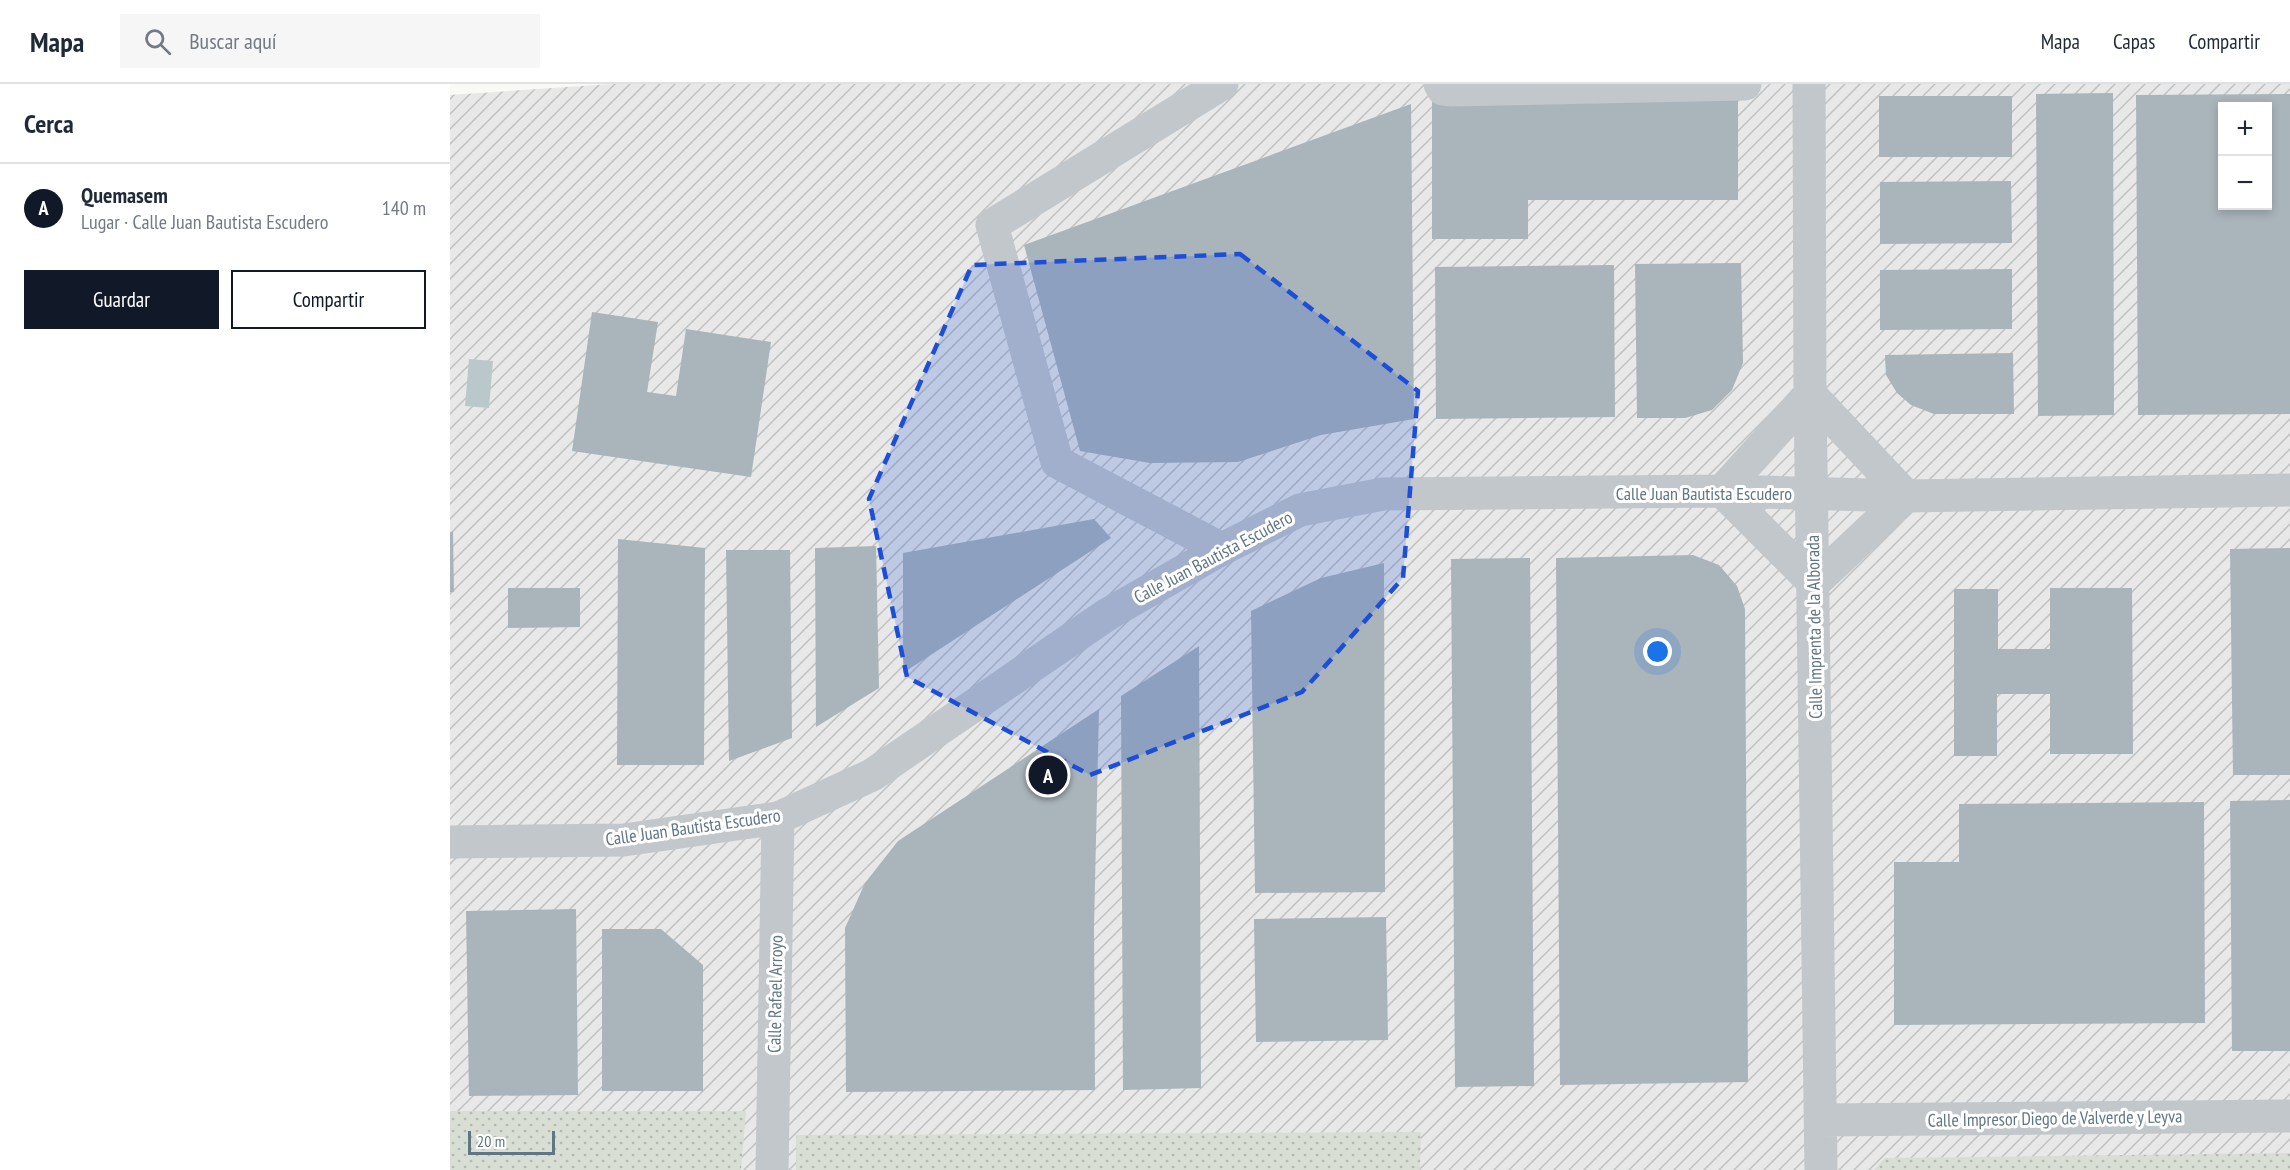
<!DOCTYPE html>
<html lang="es">
<head>
<meta charset="utf-8">
<style>
	:root { --surface:#fff; --page:#f6f6f7; --text:#1f2937; --muted:#747a83; --line:#e0e1e3; --accent:#111827 }
	body { margin:0; font-family:"PT Sans Narrow",sans-serif; background:var(--page); color:var(--text) }
	.controls { position:absolute; right:18px; top:18px; display:grid; overflow:hidden; border-radius:0px; box-shadow:0 3px 9px #0003 }
	.controls button { width:54px; height:54px; display:grid; place-items:center; padding:0; border:0; border-bottom:2px solid var(--line); background:var(--surface); color:var(--text); font:30px sans-serif }
	.scale { position:absolute; left:18px; bottom:15px; width:87px; box-sizing:border-box; padding-left:6px; border:3px solid #617684; border-top:0; font-size:16px; line-height:21px; white-space:nowrap; color:#617684; -webkit-text-stroke:4px #fff; paint-order:stroke }
	.you { position:absolute; left:1208px; top:568px; width:21px; height:21px; margin:-15px; border:4px solid #fff; border-radius:50%; background:#1a73e8; box-shadow:0 0 0 9px #1a73e833 }
	.badge { display:grid; place-items:center; width:39px; height:39px; border-radius:50%; background:var(--accent); color:#fff; font-size:20px; font-weight:700 }
	.pin { position:absolute; translate:-50% -50%; border:3px solid #fff; box-shadow:0 2px 6px #0006 }
	.list { margin:0; padding:0; list-style:none }
	h2 { display:flex; justify-content:space-between; align-items:center; height:78px; margin:0; padding:0 24px; font-size:26px }
	h2 small { font-size:20px; font-weight:400; color:var(--muted) }
	.list li { display:grid; grid-template-columns:39px 1fr auto; gap:18px; align-items:center; box-sizing:border-box; height:90px; padding:0 24px; border-top:2px solid var(--line) }
	.list b { display:block; font-size:22px; white-space:nowrap }
	.list p { margin:0; font-size:20px; white-space:nowrap; color:var(--muted) }
	.list em { font-size:20px; font-style:normal; color:var(--muted) }
	.actions { display:flex; gap:12px; padding:18px 24px }
	.actions a { flex:1; padding:14px 0; border:2px solid var(--accent); border-radius:0px; text-align:center; font-size:21px; color:var(--accent) }
	.actions .main { background:var(--accent); color:#fff }
	.icon { flex:none; width:33px; height:33px; fill:none; stroke:currentColor; stroke-width:2; stroke-linecap:round; stroke-linejoin:round }
	.map { position:relative; flex:none; width:1840px; height:1086px; overflow:hidden }
	header { display:flex; align-items:center; gap:36px; box-sizing:border-box; height:84px; padding:0 30px; background:var(--surface); border-bottom:2px solid var(--line) }
	header strong { font-size:28px }
	nav { display:flex; gap:33px; margin-inline-start:auto; font-size:21px }
	.search { width:420px; height:54px; background:var(--page); display:flex; align-items:center; gap:15px; box-sizing:border-box; padding:0 21px; border-radius:0px; color:var(--muted); font-size:22px }
	main { display:flex }
	aside { flex:1; background:var(--surface) }
	.map>svg:first-child { display:block }
	.industrial { fill:url(#industrial-furrows); fill-rule:evenodd }
	.grass { fill:url(#grass-dots) }
	.water { fill:#bac8cc }
	.building { fill:#aab4bb; fill-rule:evenodd }
	.lines { fill:none; stroke-linecap:round; stroke-linejoin:round }
	.minor { stroke:#c2c7cb; stroke-width:33 }
	.marked { fill:#1d4ed8; fill-opacity:0.2; stroke:#1d4ed8; stroke-width:4.5; stroke-dasharray:12 8; stroke-linejoin:round }
	.labels { text-anchor:middle; dominant-baseline:central; stroke-width:6; stroke-linejoin:round; paint-order:stroke }
	.street-label { font-size:18px; fill:#617684; stroke:#fff }
</style>
</head>
<body>
<header>
<strong>Mapa</strong>
<div class="search"><svg class="icon" aria-label="search" viewBox="0 0 24 24"><circle cx="10" cy="10" r="6"/><path d="M15 15l6 6"/></svg>Buscar aquí</div>
<nav><a>Mapa</a><a>Capas</a><a>Compartir</a></nav>
</header>
<main>
<aside>
<h2>Cerca<small></small></h2>
<ul class="list">
<li><span class="badge">A</span><div><b>Quemasem</b><p>Lugar · Calle Juan Bautista Escudero</p></div><em>140 m</em></li>
</ul>
<div class="actions"><a class="main">Guardar</a><a>Compartir</a></div>
</aside>
<div class="map">
<svg width="1840" height="1086" viewBox="0 0 1840 1086">
	<defs>
		<pattern id="industrial-furrows" width="10" height="10" patternUnits="userSpaceOnUse" patternTransform="scale(1.5)"><rect width="10" height="10" fill="#e7e8e7"/><path d="M-1 1l2-2M0 10L10 0M9 11l2-2" fill="none" stroke="#bfc1c1"/></pattern>
		<pattern id="grass-dots" width="8" height="8" patternUnits="userSpaceOnUse" patternTransform="scale(1.5)"><rect width="8" height="8" fill="#d9ded5"/><path d="M2 2h.1M6 6h.1" fill="none" stroke="#b3b9b2" stroke-width="1.8" stroke-linecap="round"/></pattern>
	</defs>
	<rect width="100%" height="100%" fill="#f9f9f6"/>
	<!-- industrial -->
	<path class="industrial" d="M161,0H1840V1086H0V11ZM1772,22H1818V122H1772Z"/>
	<!-- grass -->
	<path class="grass" d="M0,1027H296L291,1086H0Z
		M971,1048L970,1086H346V1051Z
		M1840,1069V1086H1424L1435,1074Z"/>
	<!-- water -->
	<path class="water" d="M19,275L43,277L39,324L15,322Z"/>
	<!-- building -->
	<path class="building" d="M1663,9L1664,331L1588,332L1586,10Z
		M1840,10V330L1688,331L1686,11ZM1772,22H1818V122H1772Z
		M1429,12H1562V73H1429Z
		M982,15H1288V116H1078V155H982Z
		M961,20L964,335L871,351L788,378L700,379L630,367L574,161Z
		M1561,97L1562,159L1430,160V98Z
		M1291,179L1293,279L1282,306L1262,326L1235,334H1187L1185,180Z
		M1164,181L1165,333L986,335L985,183Z
		M1562,185V245L1430,246V186Z
		M142,228L208,238L197,308L226,312L236,245L321,258L301,393L122,367Z
		M1563,269L1564,330H1484L1461,321L1447,309L1436,291L1435,271Z
		M644,435L661,454L453,589V469Z
		M0,448H3L4,508H0Z
		M168,455L255,464L254,681H167Z
		M426,462L429,604L366,643L365,464Z
		M1840,464V691H1783L1780,465Z
		M276,466H340L342,654L279,677Z
		M1243,471L1269,481L1287,502L1295,525L1298,998L1110,1001L1106,474Z
		M1080,474L1084,1002L1005,1003L1001,475Z
		M934,479L935,808L805,809L801,527L871,494Z
		M58,504H130V543L58,544Z
		M1600,504H1682L1683,670H1600V610H1547V672H1504V505H1548V565H1600Z
		M749,562L751,1004L673,1006L671,612Z
		M649,625L644,842L645,1006L396,1008L395,844L415,799L448,757Z
		M1840,716V967H1782L1780,717Z
		M1754,718L1755,939L1444,941V778H1509V720Z
		M126,825L128,1011L19,1012L16,827Z
		M936,833L938,956L806,958L804,835Z
		M152,845H211L253,881V1007H152Z"/>
	<g class="lines">
		<!-- minor -->
		<path class="minor" d="M990,0L993,5L1002,6L1295,0
			M1359,0L1360,310L1371,1086
			M1360,310L1456,412L1364,499L1272,407Z
			M772,465L607,378L542,141L772,0
			M0,758L174,756L328,734L422,691L658,530L772,465L850,426L933,410L1272,407L1456,412L1840,406
			M1371,1036L1840,1032
			M322,1086L328,734"/>
	</g>
	<!-- marked area -->
	<path class="marked" d="M790,170L968,307L953,494L852,608L640,691L457,593L419,415L522,181Z"/>
	<g class="labels">
		<!-- street labels -->
		<g class="street-label">
			<text x="1254" y="409">Calle Juan Bautista Escudero</text>
			<text transform="translate(763 473) rotate(-28)">Calle Juan Bautista Escudero</text>
			<text transform="translate(1364 543) rotate(-91)">Calle Imprenta de la Alborada</text>
			<text transform="translate(243 743) rotate(-8)">Calle Juan Bautista Escudero</text>
			<text transform="translate(325 910) rotate(-89)">Calle Rafael Arroyo</text>
			<text transform="translate(1605 1034) rotate(-1)">Calle Impresor Diego de Valverde y Leyva</text>
		</g>
	</g>
</svg>
<div class="controls">
<button>+</button>
<button>−</button>
</div>
<div class="scale">20 m</div>
<div class="you"></div>
<div class="pin badge" style="left:598px;top:691px">A</div>
</div>
</main>
</body>
</html>
